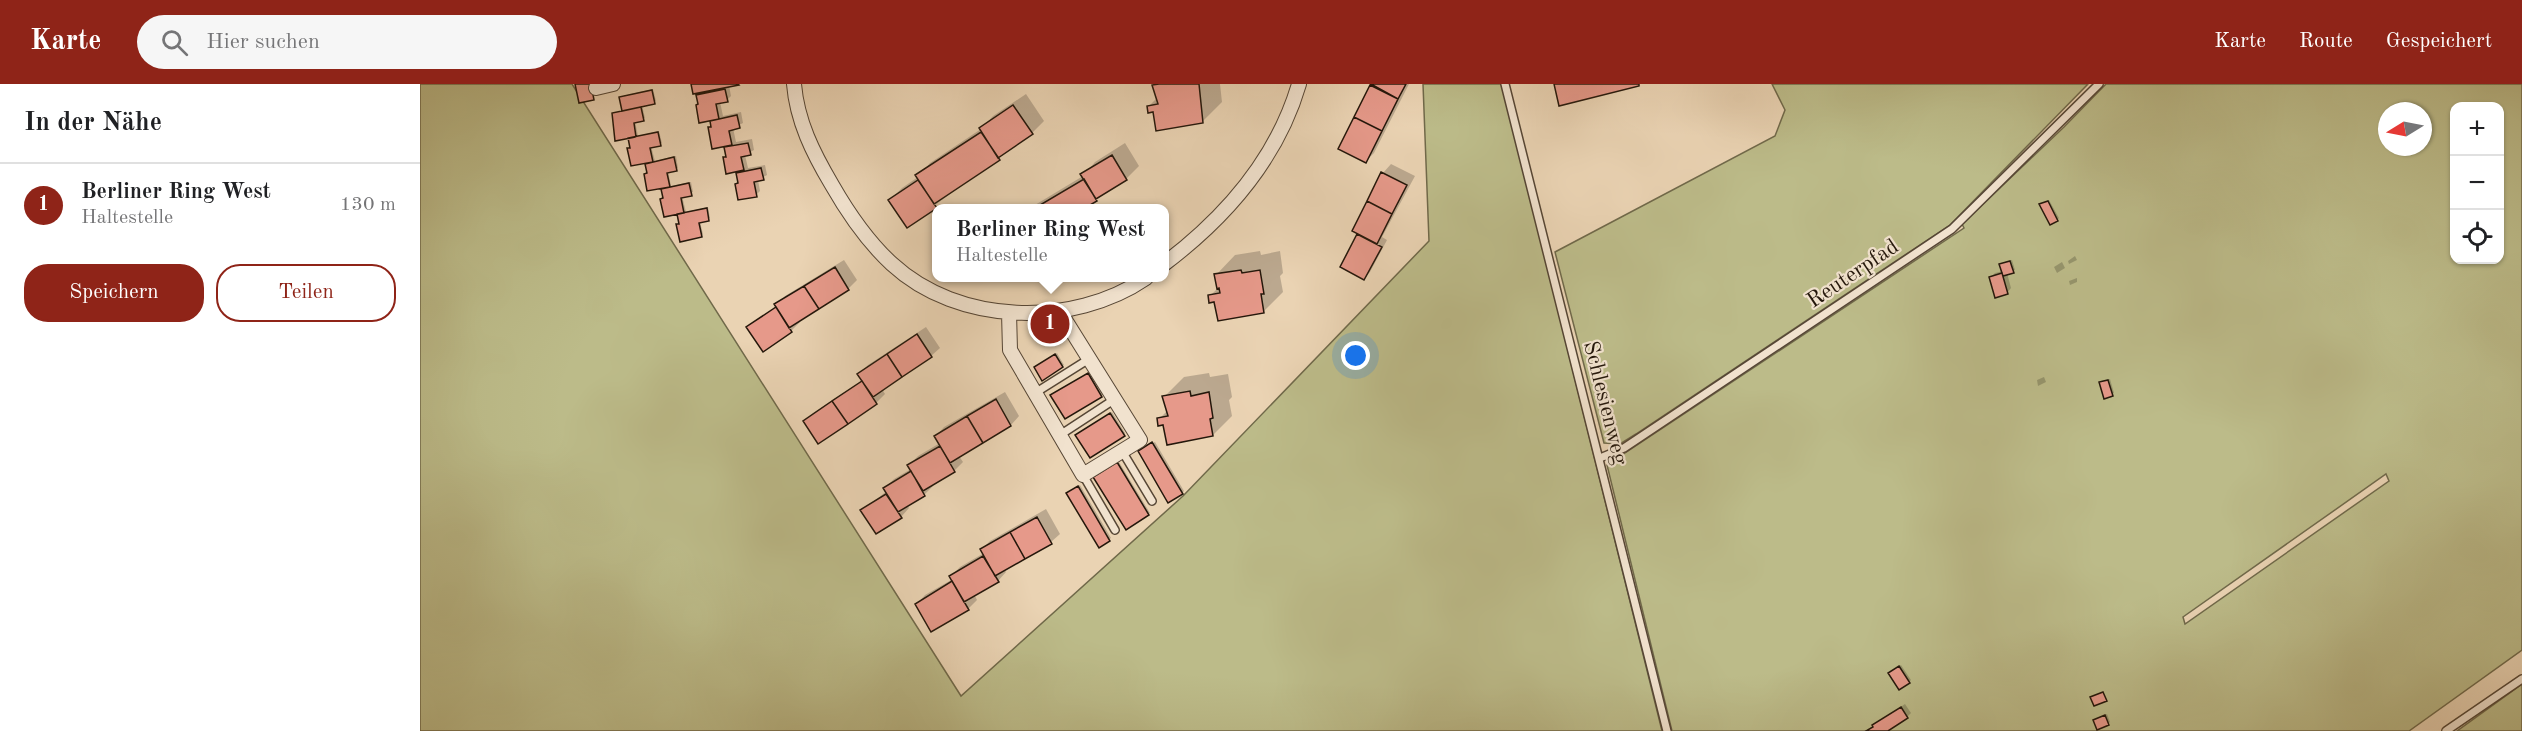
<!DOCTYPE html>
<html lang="de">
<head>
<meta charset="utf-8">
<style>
	:root { --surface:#fff; --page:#f6f6f6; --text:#202124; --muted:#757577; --line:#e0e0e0; --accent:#8f2418 }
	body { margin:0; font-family:"Old Standard TT",serif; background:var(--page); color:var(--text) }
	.controls { position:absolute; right:18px; top:18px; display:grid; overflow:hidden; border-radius:12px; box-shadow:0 2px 4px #0004 }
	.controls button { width:54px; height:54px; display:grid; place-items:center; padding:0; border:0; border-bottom:2px solid var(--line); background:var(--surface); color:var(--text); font:30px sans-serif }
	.compass { position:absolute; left:1958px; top:18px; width:54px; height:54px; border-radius:50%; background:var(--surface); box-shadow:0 2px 4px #0004; rotate:260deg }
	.you { position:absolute; left:936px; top:272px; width:21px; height:21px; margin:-15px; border:4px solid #fff; border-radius:50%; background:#1a73e8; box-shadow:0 0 0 9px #1a73e833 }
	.badge { display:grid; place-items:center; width:39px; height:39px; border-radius:50%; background:var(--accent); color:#fff; font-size:20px; font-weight:700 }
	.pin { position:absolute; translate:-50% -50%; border:3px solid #fff; box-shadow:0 2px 6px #0006 }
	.popup { position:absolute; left:512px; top:120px; width:237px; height:78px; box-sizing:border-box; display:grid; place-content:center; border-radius:12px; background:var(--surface); filter:drop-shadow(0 2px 4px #0005); font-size:20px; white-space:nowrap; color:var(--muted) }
	.popup b { font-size:22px; color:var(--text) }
	.popup::after { content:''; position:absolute; left:50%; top:100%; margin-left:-12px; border:12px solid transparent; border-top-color:var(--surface) }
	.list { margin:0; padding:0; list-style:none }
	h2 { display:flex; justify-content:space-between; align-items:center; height:78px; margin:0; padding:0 24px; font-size:26px }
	h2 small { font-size:20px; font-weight:400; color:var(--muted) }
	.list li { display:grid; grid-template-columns:39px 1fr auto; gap:18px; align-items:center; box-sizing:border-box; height:84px; padding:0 24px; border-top:2px solid var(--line) }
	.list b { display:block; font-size:22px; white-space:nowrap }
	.list p { margin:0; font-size:20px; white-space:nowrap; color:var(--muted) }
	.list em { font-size:20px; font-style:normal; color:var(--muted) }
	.actions { display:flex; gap:12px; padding:18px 24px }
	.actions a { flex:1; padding:14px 0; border:2px solid var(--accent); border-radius:24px; text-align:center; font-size:21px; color:var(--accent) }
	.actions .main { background:var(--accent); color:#fff }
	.icon { flex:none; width:33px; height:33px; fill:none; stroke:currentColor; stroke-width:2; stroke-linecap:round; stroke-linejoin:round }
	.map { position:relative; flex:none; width:2102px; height:647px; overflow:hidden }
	header { display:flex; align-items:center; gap:36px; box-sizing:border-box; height:84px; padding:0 30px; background:var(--accent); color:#fff }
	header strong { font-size:28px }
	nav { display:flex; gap:33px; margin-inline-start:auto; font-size:21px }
	.search { width:420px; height:54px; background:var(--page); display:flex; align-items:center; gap:15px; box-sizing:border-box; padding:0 21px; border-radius:33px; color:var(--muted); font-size:22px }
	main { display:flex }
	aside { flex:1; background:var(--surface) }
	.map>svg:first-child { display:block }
	.green { fill:#bcbb89; stroke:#70694a; stroke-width:1.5; fill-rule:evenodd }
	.shadow { fill:#0003 }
	.building { fill:#e6998a; stroke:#24170b; stroke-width:1.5 }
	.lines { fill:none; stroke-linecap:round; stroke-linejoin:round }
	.service-casing { stroke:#564635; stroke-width:10 }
	.minor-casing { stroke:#564635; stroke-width:16 }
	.service { stroke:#f1e2ce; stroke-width:7 }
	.minor { stroke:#f1e2ce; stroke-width:14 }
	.labels { text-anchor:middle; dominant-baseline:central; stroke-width:4.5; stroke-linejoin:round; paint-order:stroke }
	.street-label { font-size:22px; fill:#24170b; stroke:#f1e2ce }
</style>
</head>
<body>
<header>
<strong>Karte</strong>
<div class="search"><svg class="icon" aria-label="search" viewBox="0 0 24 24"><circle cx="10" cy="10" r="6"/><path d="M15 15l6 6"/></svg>Hier suchen</div>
<nav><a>Karte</a><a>Route</a><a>Gespeichert</a></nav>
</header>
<main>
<aside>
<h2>In der Nähe<small></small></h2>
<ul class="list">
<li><span class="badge">1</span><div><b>Berliner Ring West</b><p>Haltestelle</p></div><em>130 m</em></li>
</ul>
<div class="actions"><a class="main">Speichern</a><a>Teilen</a></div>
</aside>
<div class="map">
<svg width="2102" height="647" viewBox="0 0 2102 647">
	<rect width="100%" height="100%" fill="#ead3b3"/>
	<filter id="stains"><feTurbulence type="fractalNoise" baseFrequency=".00333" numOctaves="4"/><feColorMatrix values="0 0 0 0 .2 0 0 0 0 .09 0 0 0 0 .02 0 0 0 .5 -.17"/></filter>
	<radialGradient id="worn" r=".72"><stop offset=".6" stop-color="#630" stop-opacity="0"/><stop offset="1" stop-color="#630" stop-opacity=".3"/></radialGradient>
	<!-- green -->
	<path class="green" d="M0,0H152L541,612L763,412L1009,157L1003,0H1082L1242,647H0Z
		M1352,0H1668L1530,141L1216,350L1200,360L1184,359L1135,168L1355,52L1365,26Z
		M1686,0H2102V566L1989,647H1252L1187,381L1544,144L1542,140L1644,43ZM2034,22H2080V176H2034ZM1967,27H2003V63H1967ZM1966,390L1969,397L1765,540L1763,533Z
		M2102,600V647H2037Z"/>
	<!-- shadow -->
	<path class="shadow" d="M272,0H316L309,1L311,12L307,16L300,18L303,32L321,28L323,39L313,44L316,58L332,55L334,66L325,71L328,84L345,81L347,91L338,96L340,107L336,111L316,100L319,97L317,86L305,74L307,71L306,61L290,44L292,41L291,35L280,19L278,11L283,7Z
		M735,0H800L802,18L782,38L734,26L728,23L736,15Z
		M952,0H989L954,69L946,77L920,64Z
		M233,5L236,17L222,21L225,34L215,37L218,52L239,47L242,59L231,62L235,77L256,72L258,84L248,87L251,102L271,98L273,108L262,112L266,128L288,123L290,134L280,138L283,150L281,152L258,141L260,138L258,129L244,113L242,103L225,90L228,89L226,78L193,30L204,26L201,13L203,12Z
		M606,10L624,37L612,49L487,142L470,116L482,104L498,93L510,79L561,45L573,32Z
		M705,59L719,82L706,95L660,124H610L663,92L675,78Z
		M971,80L995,92L962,153L967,156L950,188L944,195L922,183L940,149L963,89Z
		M1629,116L1639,134L1637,136L1623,119Z
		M840,167L841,171L860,167L863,189L860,192L863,208L843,228L796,217L790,212L798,204L796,191L815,171Z
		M1655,172L1657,176L1649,180L1648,177Z
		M424,176L437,196L428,205L379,237L380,238L371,247L328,243L357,222L365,212Z
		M1592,176L1595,186L1587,189L1591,204L1587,209L1571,193L1575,189L1583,187V179Z
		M1642,178L1645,184L1637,189L1634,183Z
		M1657,194V198L1650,201L1649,197Z
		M506,243L520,264L511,272L462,305L465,310L456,319L398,358L385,337L393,329L443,296L439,290L448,281Z
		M637,269L644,281L642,282L617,281Z
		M670,288L683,310L681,312L634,310Z
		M789,289L790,293L808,290L812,313L809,316L812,332L793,351L744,340L739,335L748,326L744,313L764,293Z
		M1624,293L1626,298L1618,302L1617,296Z
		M1690,295L1694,309L1685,313L1683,297Z
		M585,308L599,332L591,341L539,372L543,378L534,387L512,400L513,402L505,410L487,421L489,424L481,433L442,426L467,407L465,404L474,395L491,385L489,381L498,372L520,359L516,352L524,343Z
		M692,328L705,349L704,351L659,349Z
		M735,358L764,407L762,409L721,365Z
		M699,378L730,429L728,430L677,391Z
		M660,401L691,454L679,462L650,407Z
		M626,425L640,450L631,458L584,485L586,488L578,497L554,510L557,516L548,525L497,520L505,511L533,495L531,492L540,483L564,469L562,465L570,457Z
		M1481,581L1491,596L1489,598L1472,587Z
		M1485,620L1491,629L1487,633L1465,647H1445Z
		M1687,630L1690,638L1688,640L1674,636Z"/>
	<!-- building -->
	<path class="building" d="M155,0H171L174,16L159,19Z
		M271,0H318L319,1L273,10Z
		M739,0H779L783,39L736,47L733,28L728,29L727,22L738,20L732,1Z
		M951,0H986L978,15Z
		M1134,0H1219V2L1139,22Z
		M950,1L978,15L962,47L934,33Z
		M305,5L308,18L296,20L299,35L279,39L276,21L278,20L276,11Z
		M232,6L235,20L202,27L199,13Z
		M593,21L613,50L578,74L559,44Z
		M221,23L224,37L214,39L216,53L195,57L192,29Z
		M317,31L320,44L309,47L312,61L292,65L288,43H291L290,37Z
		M934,33L962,47L946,79L918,65Z
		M238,48L241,62L230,64L233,78L211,82L207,64H210L208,54Z
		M561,48L580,76L514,120L495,91Z
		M328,59L331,71L321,73L324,86L306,90L303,73H306L304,63Z
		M692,71L707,96L676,115L660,90Z
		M254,73L257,87L247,89L250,103L227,107L224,90L227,89L225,80Z
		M341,84L344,96L334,98L337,113L318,116L315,100L318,99L316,89Z
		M961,88L987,101L972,130L947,117Z
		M664,95L677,117L665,124H615Z
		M498,96L517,124L487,144L468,116Z
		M269,99L272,112L261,114L264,129L244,133L240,115L243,114L241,105Z
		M947,117L972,130L957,160L932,147Z
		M1628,117L1638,137L1630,141L1619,120Z
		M287,124L289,137L279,139L282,153L260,158L256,140H259L257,130Z
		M937,150L962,163L944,196L920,183Z
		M1590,177L1594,189L1583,192L1579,180Z
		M415,183L429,206L399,225L384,202Z
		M821,186L822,189L840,186L844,210H841L844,229L798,237L794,218L789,219L788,211L800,209L799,204L797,205L794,190Z
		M1582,189L1588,210L1575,214L1569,193Z
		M384,202L399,225L369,244L354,220Z
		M356,223L372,248L343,268L326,243Z
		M497,250L512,273L482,293L467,270Z
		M467,270L482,293L453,313L437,290Z
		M635,270L643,283L622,297L614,283Z
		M668,289L682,313L645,335L630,311Z
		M1688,296L1693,312L1684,315L1679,298Z
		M442,297L457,320L428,340L412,317Z
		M770,307L771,312L789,308L793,334L790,335L793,352L747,361L743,341L738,342L737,334L748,332L742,312Z
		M576,315L591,342L563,359L547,332Z
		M412,317L428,340L398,360L383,337Z
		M690,329L705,352L670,374L655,351Z
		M547,332L563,359L530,379L514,352Z
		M732,358L763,410L748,419L718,367Z
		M520,362L535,388L503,407L487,381Z
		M697,378L729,431L706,446L673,393Z
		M491,387L505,412L478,428L463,404Z
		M658,402L690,457L679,464L646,409Z
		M466,410L482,434L456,450L440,426Z
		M617,433L632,460L605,475L590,448Z
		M590,448L605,475L575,492L560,465Z
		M563,472L579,498L544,518L529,492Z
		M532,497L549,526L511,548L495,520Z
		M1479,582L1490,599L1479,606L1468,589Z
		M1683,608L1687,617L1674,622L1670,613Z
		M1481,623L1488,634L1468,647H1446L1453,643L1452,641Z
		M1685,631L1689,641L1677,646L1673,636Z"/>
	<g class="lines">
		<!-- service casing -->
		<g class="service-casing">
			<path id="service" d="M1085,0L1247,647
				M615,309L669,275
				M640,351L695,315
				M702,367L732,417
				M1180,374L1204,364L1532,145L1679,0
				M663,391L695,446
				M2026,647L2102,595"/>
		</g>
		<!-- minor casing -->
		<g class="minor-casing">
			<path id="minor" d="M374,0C377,37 393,69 412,101C428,129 448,158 472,180C538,241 653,244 726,194
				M176,4L193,0
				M744,180C805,134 857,75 879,0
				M589,229L590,266L663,391L720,356L640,228"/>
		</g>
		<!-- service -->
		<use href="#service" class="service"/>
		<!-- minor -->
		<use href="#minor" class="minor"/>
	</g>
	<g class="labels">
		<!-- street labels -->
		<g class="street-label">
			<text transform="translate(1433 190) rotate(-34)">Reuterpfad</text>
			<text transform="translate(1185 319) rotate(76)">Schlesienweg</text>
		</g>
	</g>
	<rect width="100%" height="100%" filter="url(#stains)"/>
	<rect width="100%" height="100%" fill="url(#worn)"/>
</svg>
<div class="controls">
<button>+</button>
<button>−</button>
<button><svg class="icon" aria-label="locate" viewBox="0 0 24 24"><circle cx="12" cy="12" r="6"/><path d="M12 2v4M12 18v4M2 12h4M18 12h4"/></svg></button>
</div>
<svg class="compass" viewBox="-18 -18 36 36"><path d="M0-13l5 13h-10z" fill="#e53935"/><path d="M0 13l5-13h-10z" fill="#757577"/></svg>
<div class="you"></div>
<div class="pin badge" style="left:630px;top:240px">1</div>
<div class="popup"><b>Berliner Ring West</b>Haltestelle</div>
</div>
</main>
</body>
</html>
